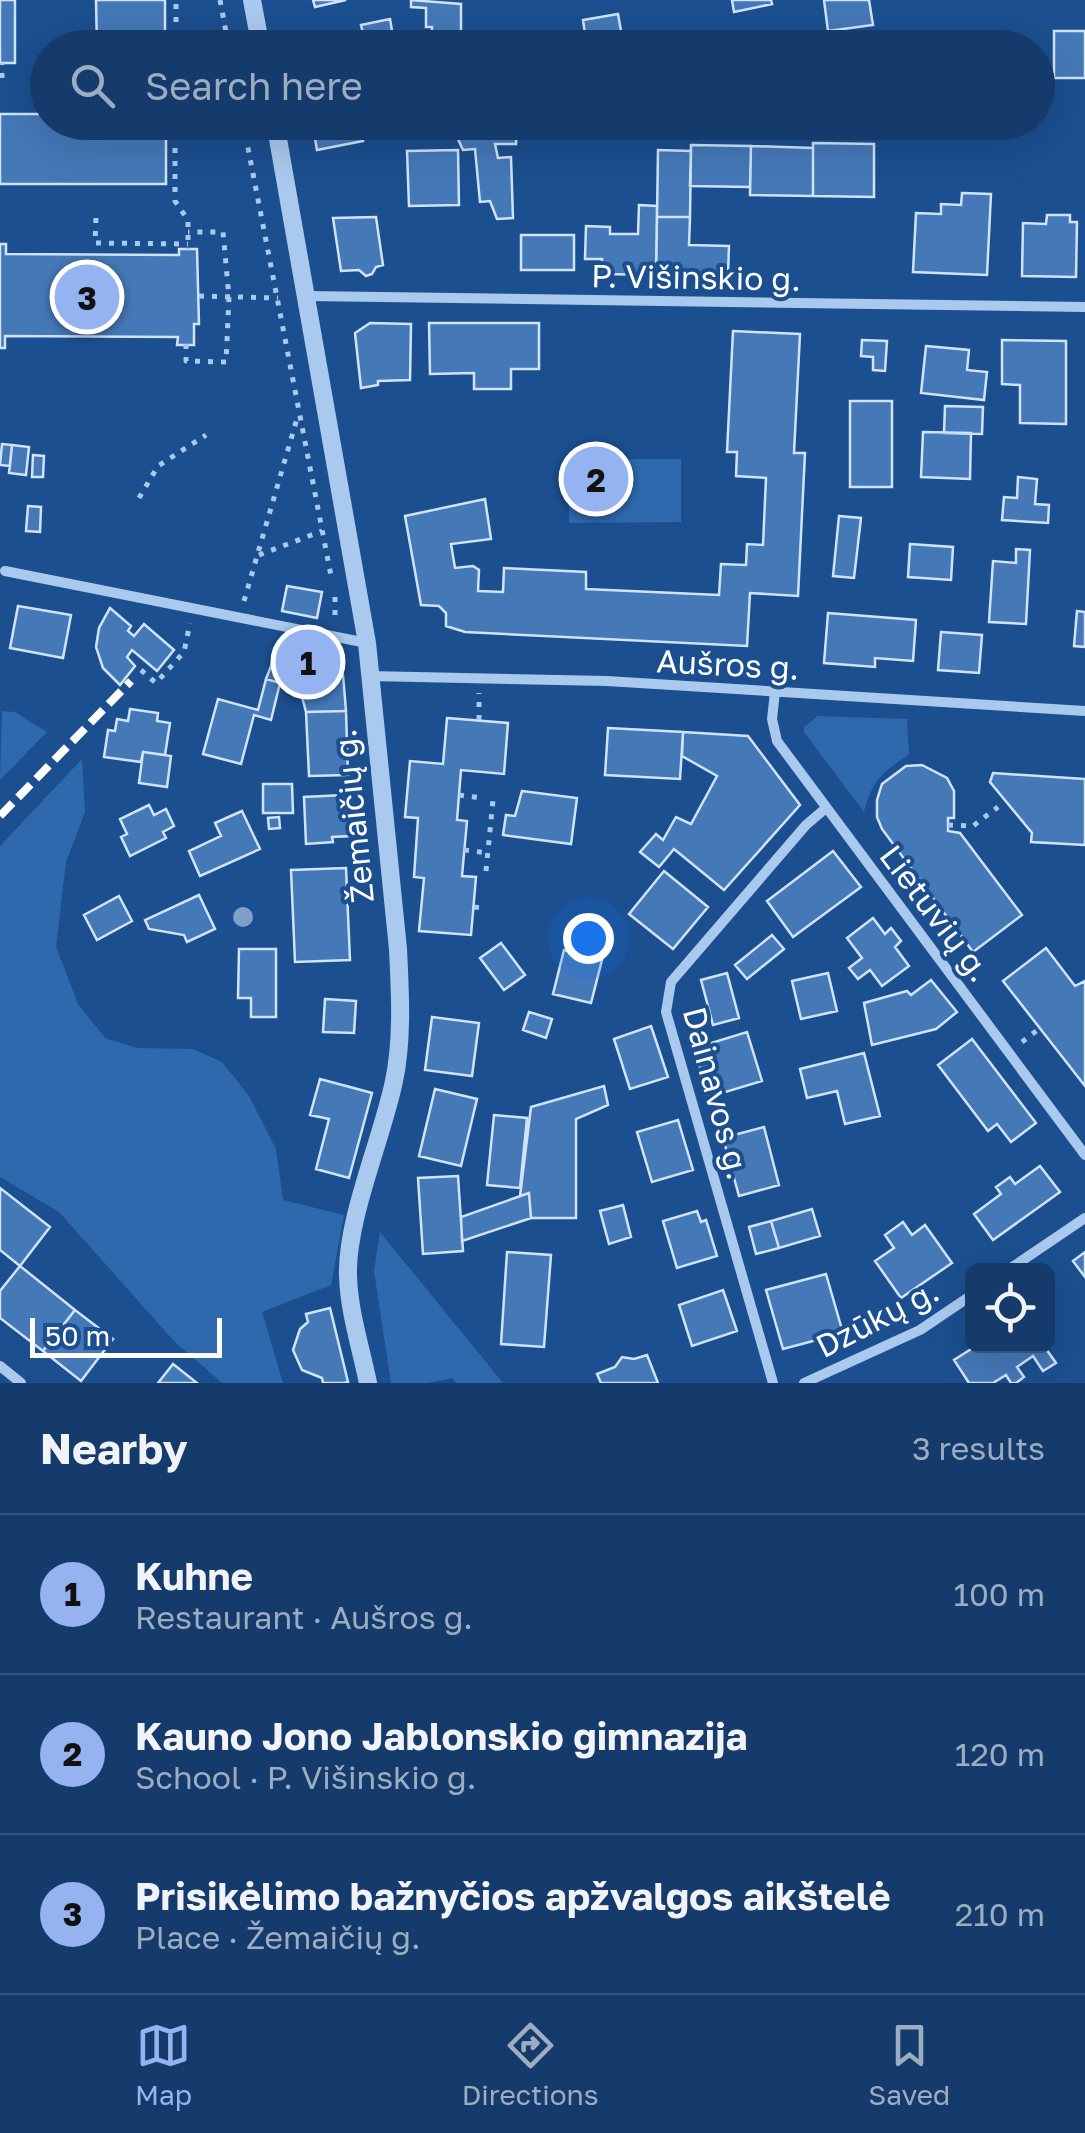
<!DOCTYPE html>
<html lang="en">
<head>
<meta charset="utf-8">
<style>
	:root { --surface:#143b6b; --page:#1d4271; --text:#f1f3f6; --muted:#9dadc1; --line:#33557e; --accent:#95b2f1 }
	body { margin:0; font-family:"Golos Text",sans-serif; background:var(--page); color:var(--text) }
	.controls { position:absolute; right:30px; bottom:30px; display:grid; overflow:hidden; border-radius:15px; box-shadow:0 10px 40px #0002 }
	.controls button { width:90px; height:90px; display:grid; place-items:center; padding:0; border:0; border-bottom:2px solid var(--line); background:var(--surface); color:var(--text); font:50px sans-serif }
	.scale { position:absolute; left:30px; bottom:25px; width:192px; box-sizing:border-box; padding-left:10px; border:5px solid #fff; border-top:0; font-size:28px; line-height:35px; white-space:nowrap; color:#fff; -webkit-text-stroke:8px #1b4f8f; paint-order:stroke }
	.you { position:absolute; left:588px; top:938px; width:35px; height:35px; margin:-25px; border:8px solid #fff; border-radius:50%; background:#1a73e8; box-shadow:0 0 0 15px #1a73e833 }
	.badge { display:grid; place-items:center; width:65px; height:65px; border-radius:50%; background:var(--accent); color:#111; font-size:32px; font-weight:700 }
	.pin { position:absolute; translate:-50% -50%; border:5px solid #fff; box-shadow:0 2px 10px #0006 }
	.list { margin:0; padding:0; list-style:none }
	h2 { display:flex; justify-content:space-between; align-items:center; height:130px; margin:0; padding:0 40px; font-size:42px }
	h2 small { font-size:32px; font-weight:400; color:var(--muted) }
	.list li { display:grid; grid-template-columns:65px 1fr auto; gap:30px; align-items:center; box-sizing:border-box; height:160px; padding:0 40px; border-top:2px solid var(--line) }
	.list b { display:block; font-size:38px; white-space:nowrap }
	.list p { margin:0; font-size:32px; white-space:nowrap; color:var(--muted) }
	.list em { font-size:32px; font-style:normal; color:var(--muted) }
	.icon { flex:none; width:55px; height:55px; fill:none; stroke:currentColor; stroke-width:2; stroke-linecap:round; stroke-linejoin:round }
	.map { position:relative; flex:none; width:1085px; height:1383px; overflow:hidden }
	.search { position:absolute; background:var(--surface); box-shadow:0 10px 40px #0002; left:30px; right:30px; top:30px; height:110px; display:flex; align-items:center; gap:25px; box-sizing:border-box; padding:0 35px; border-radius:55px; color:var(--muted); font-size:38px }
	.sheet { height:610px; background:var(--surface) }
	nav { display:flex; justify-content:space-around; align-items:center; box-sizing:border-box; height:140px; border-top:2px solid var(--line); background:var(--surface); font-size:28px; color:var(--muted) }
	nav a { display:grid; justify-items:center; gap:5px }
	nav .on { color:var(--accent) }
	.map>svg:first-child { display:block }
	.green { fill:#2e69ad }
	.building { fill:#4478b7; stroke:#cfe3fa; stroke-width:2.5 }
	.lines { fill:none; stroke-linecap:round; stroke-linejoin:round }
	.path { stroke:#a9c9ee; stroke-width:5; stroke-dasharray:5 8; stroke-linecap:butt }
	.minor { stroke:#a9c9ee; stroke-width:10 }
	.tertiary { stroke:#a9c9ee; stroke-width:18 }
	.rail { stroke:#fff; stroke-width:8; stroke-dasharray:18 8; stroke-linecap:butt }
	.tree { fill:#7ea0ca }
	.labels { text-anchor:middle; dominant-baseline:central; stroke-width:8; stroke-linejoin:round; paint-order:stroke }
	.street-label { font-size:32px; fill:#fff; stroke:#1b4f8f }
</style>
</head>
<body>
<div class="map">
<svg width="1085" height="1383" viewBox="0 0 1085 1383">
	<rect width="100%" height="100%" fill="#1b4f8f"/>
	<!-- green -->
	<path class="green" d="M569,459H681V522L569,523Z
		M2,711L15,712L47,732L0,780Z
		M818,716L907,719L909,755C882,771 871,783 864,812L804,732V727Z
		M82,759L85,812L66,862L56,947L78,1004L105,1038L137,1048L193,1049L222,1062L249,1096L276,1149L283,1200L344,1215L331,1285L262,1312L283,1383H222L174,1341L59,1212L0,1177V846Z
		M380,1232L503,1383H457L452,1378L428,1383H391L374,1271Z"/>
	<!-- building -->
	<path class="building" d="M0,0H15V63H0Z
		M96,0H165V48H97Z
		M313,0H346L315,7Z
		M411,0L461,4V44H432V27H426V8L411,7Z
		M732,0H771L772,4L734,12Z
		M824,0H869L873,25L828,31Z
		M618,14L623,42L643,39L645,48H587L583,20Z
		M390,19L395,48H338L365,42L361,25Z
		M1054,31H1085V78H1054Z
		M0,114H48V122H166V184H0Z
		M312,122H359L363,141L317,150Z
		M465,122H487L488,127L517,122L516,144H495L498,158L511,157L513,218L497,219L490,201L480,202L475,149L463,150L452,126Z
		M813,143L874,144V197L813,196Z
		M691,145L751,146L750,187L690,186Z
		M751,146L813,148V196L750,195Z
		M458,150L459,205L409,206L407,151Z
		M658,150L691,151L690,217H657Z
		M962,193L991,194L987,275L913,272L916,213L941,214V204L961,205Z
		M639,205L657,206L656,275L602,274V259H585L586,226L610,227V234H638Z
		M1047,215H1070V222H1077L1076,277L1022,276L1023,223L1046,224Z
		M376,217L383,265L376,267L372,274L366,276L359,270L341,271L333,218Z
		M657,217H690L689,245L729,246L728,275L688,274V284L656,283Z
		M521,235H574V270H521Z
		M0,244H6V254L179,255V249H197L199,324H194V345H177L178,337L5,336V348H0Z
		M370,323L411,324L410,380L378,381V385L361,388L355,333Z
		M429,323H539V369H511V389H474V373L430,374Z
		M733,331L800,334L794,453H805L798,596L750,593L747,646L465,632L446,626V613L439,606L421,605L405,516L485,499L491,539L451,544L455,568L473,566L479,570L478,591L503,592L504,568L586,572V589L719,595L721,564L746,565L747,544L763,545L766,478L736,476L737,452H727Z
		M862,340L887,341L885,371L873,370V357L861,356Z
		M1002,340L1066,341V424L1020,423V385L1002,384Z
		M926,346L969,350L967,370L987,372L984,400L921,393Z
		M850,401H892V487H850Z
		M945,406L983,407L982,434L944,433Z
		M923,432L971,433L970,479L921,477Z
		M2,444L12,445L10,466L0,465Z
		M12,445L29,447L26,475L9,473Z
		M33,455L44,456L43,477H32Z
		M1018,477L1037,479L1035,504L1049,505L1048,523L1002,520L1004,497L1017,498Z
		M28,506L41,507L40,532L26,531Z
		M839,516L861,518L854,578L833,576Z
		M910,544L953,547L951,580L908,577Z
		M1016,549L1030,550L1026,624L989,622L993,561L1016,563Z
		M287,586L322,592L317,618L282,611Z
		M18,606L71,615L63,658L10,648Z
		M110,608L131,626L128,631L134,636L144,624L174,650L157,671L132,650L127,657L135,666L120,685L103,668L96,647L99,628Z
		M1077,611L1085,612V647L1074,646Z
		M828,613L916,620L913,661L875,658V667L824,663Z
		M941,632L982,635L979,673L938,670Z
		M278,648L331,659L343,675L346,711L306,712L300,689L266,679Z
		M266,679L280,683L271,720L254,715L241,764L203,754L218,699L258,710Z
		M130,709L158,713L157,721L170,723L165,755L143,752L141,762L104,757L108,730L115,731L117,719L128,721Z
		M346,711L348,775L309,776L306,712Z
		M447,718L508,723L504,774L461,770L457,820L467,821L462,876L476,877L471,935L419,931L424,878L414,877L418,818L405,817L410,761L443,764Z
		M608,728L683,732L680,779L605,775Z
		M683,732L748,736L800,805L724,890L674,849L659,867L640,852L656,834L663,840L676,817L691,824L717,776L682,756Z
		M143,752L171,756L167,787L139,783Z
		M922,765L947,778L954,791V818H948V831L960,833L1022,915L973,952L882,829L877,817V800L882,784L906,766Z
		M993,773L1085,779V845L1031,842L1032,833L990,782Z
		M263,784H292L293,813H263Z
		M522,791L577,798L571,844L503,835L506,815L515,816Z
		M343,795V803H350L352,836L332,837L333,842L306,844L304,797Z
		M149,805L154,815L166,809L174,826L163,832L166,838L130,856L121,837L127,834L120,819Z
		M242,811L260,849L200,876L189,851L221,836L215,823Z
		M279,817L280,828L269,829L268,818Z
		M833,851L861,887L793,937L767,901Z
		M346,868L350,960L295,962L291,870Z
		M664,871L708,907L673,949L629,914Z
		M199,895L215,929L187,942L184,935L149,929L145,920Z
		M119,896L132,921L97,940L84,915Z
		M873,918L885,934L891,928L901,941L895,947L909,966L882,986L870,970L858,979L849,968L862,958L847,938Z
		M772,935L784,949L747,979L735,965Z
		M501,943L525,975L504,990L480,958Z
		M1046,948L1075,986L1085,981V1086L1003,981Z
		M239,949H276V1017H251V998H238Z
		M564,950L602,960L591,1003L553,994Z
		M727,973L739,1018L713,1025L701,980Z
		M828,973L837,1011L801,1019L792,981Z
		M931,980L957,1012L936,1029L872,1045L864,1003L907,991L911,995Z
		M325,999L356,1001L354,1033L323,1032Z
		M529,1012L552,1019L546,1038L523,1030Z
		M432,1017L479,1023L472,1076L425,1070Z
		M651,1026L668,1077L630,1089L614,1039Z
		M747,1032L762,1081L709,1097L696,1055L713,1050L711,1043Z
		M972,1039L1036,1123L1011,1142L997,1124L988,1131L938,1065Z
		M864,1053L880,1116L845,1124L837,1091L807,1098L800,1069Z
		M320,1079L372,1093L349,1178L316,1169L329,1119L310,1115Z
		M604,1086L608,1105L576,1119V1218H531L529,1193L520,1196L531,1107Z
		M435,1089L477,1099L461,1166L419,1156Z
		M494,1115L527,1118L520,1188L487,1185Z
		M678,1120L693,1170L652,1182L637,1132Z
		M764,1127L779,1185L739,1196L723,1138Z
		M1040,1166L1060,1192L993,1240L974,1214L1001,1194L996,1187L1010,1177L1015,1184Z
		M458,1176L463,1251L423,1254L418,1178Z
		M0,1188L50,1227L20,1266L0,1250Z
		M529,1193L531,1218L462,1241L461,1217Z
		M623,1205L631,1237L609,1244L600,1211Z
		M812,1209L820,1236L779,1248L771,1221Z
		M697,1211L701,1222L706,1220L717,1256L677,1268L663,1221Z
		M771,1221L779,1248L756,1254L749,1227Z
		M903,1222L912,1235L925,1225L952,1263L901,1298L875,1261L894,1248L885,1235Z
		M507,1252L551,1255L544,1347L501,1344Z
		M1085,1252V1277L1073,1261Z
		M20,1266L75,1310L43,1351L0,1318V1291Z
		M826,1274L843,1333L783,1349L766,1290Z
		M723,1290L737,1331L692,1346L679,1305Z
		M330,1308L348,1382L343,1383H323L322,1378L302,1370L293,1350L300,1329L308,1322L306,1314Z
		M75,1310L113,1339L81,1381L43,1351Z
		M976,1346H1044L1056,1363L1043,1371L1033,1356L1017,1367L1024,1377L1016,1383H1011L1006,1375L993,1383H969L954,1360Z
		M647,1355L658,1383H601L597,1374L615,1367L622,1357L634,1359Z
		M173,1364L197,1383H158Z"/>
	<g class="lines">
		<!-- path -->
		<path class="path" d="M220,0L229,48
			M176,48V0
			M2,78V63
			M175,122V201L188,220V249
			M243,122L332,581
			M96,218L95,243L188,244
			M199,296L278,298
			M186,344V361L226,362L229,297L223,232H188
			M139,498L158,466L206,435
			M259,555L322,531
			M335,597V621
			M244,601L298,415
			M141,670L156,683L184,652L190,623
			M479,720V693
			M459,795L482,798
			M948,825L973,826L998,807
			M464,850L488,853
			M486,871L493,800
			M474,907L482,908
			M1022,1042L1040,1028"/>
		<!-- minor -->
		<path class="minor" d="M307,296L1085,307
			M5,571L367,643
			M369,676L607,681L1085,711
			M775,692L772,719L777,741L1085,1155
			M1008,1270L1085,1218
			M0,1366L21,1383
			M773,1383L666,1012L671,982L806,825L826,808
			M804,1383L920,1330L972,1295"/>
		<!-- tertiary -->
		<path class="tertiary" d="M252,0L261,48
			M275,122L367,643L398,949C400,992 403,1038 394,1081C382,1139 346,1220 348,1276C349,1312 361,1348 368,1383"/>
		<!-- rail -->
		<path class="rail" d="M0,816L131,681"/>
	</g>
	<!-- trees -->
	<circle class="tree" cx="243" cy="917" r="10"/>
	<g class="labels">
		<!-- street labels -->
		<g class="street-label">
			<text transform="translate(696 277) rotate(1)">P. Višinskio g.</text>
			<text transform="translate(728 664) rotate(3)">Aušros g.</text>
			<text transform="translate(353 816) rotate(-96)">Žemaičių g.</text>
			<text transform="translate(936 913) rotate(53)">Lietuvių g.</text>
			<text transform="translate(717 1093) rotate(75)">Dainavos g.</text>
			<text transform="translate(877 1318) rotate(-27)">Dzūkų g.</text>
		</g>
	</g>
</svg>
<div class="controls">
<button><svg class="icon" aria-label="locate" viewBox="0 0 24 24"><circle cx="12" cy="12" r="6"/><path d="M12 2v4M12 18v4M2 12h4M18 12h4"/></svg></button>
</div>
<div class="scale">50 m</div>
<div class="you"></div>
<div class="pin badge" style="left:308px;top:662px">1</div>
<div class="pin badge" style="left:596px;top:479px">2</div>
<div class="pin badge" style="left:87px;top:297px">3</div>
<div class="search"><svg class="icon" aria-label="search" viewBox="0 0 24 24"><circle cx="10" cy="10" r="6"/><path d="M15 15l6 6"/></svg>Search here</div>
</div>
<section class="sheet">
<h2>Nearby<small>3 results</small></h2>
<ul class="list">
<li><span class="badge">1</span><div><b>Kuhne</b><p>Restaurant · Aušros g.</p></div><em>100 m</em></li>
<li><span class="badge">2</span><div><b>Kauno Jono Jablonskio gimnazija</b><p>School · P. Višinskio g.</p></div><em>120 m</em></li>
<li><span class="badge">3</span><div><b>Prisikėlimo bažnyčios apžvalgos aikštelė</b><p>Place · Žemaičių g.</p></div><em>210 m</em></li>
</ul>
</section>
<nav>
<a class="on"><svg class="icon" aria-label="map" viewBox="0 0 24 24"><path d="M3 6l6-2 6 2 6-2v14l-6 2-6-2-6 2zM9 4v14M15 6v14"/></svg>Map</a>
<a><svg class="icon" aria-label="directions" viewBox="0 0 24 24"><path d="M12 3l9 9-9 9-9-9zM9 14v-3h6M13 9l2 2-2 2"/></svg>Directions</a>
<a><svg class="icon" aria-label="saved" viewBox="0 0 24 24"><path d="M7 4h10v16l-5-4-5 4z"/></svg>Saved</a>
</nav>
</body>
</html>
